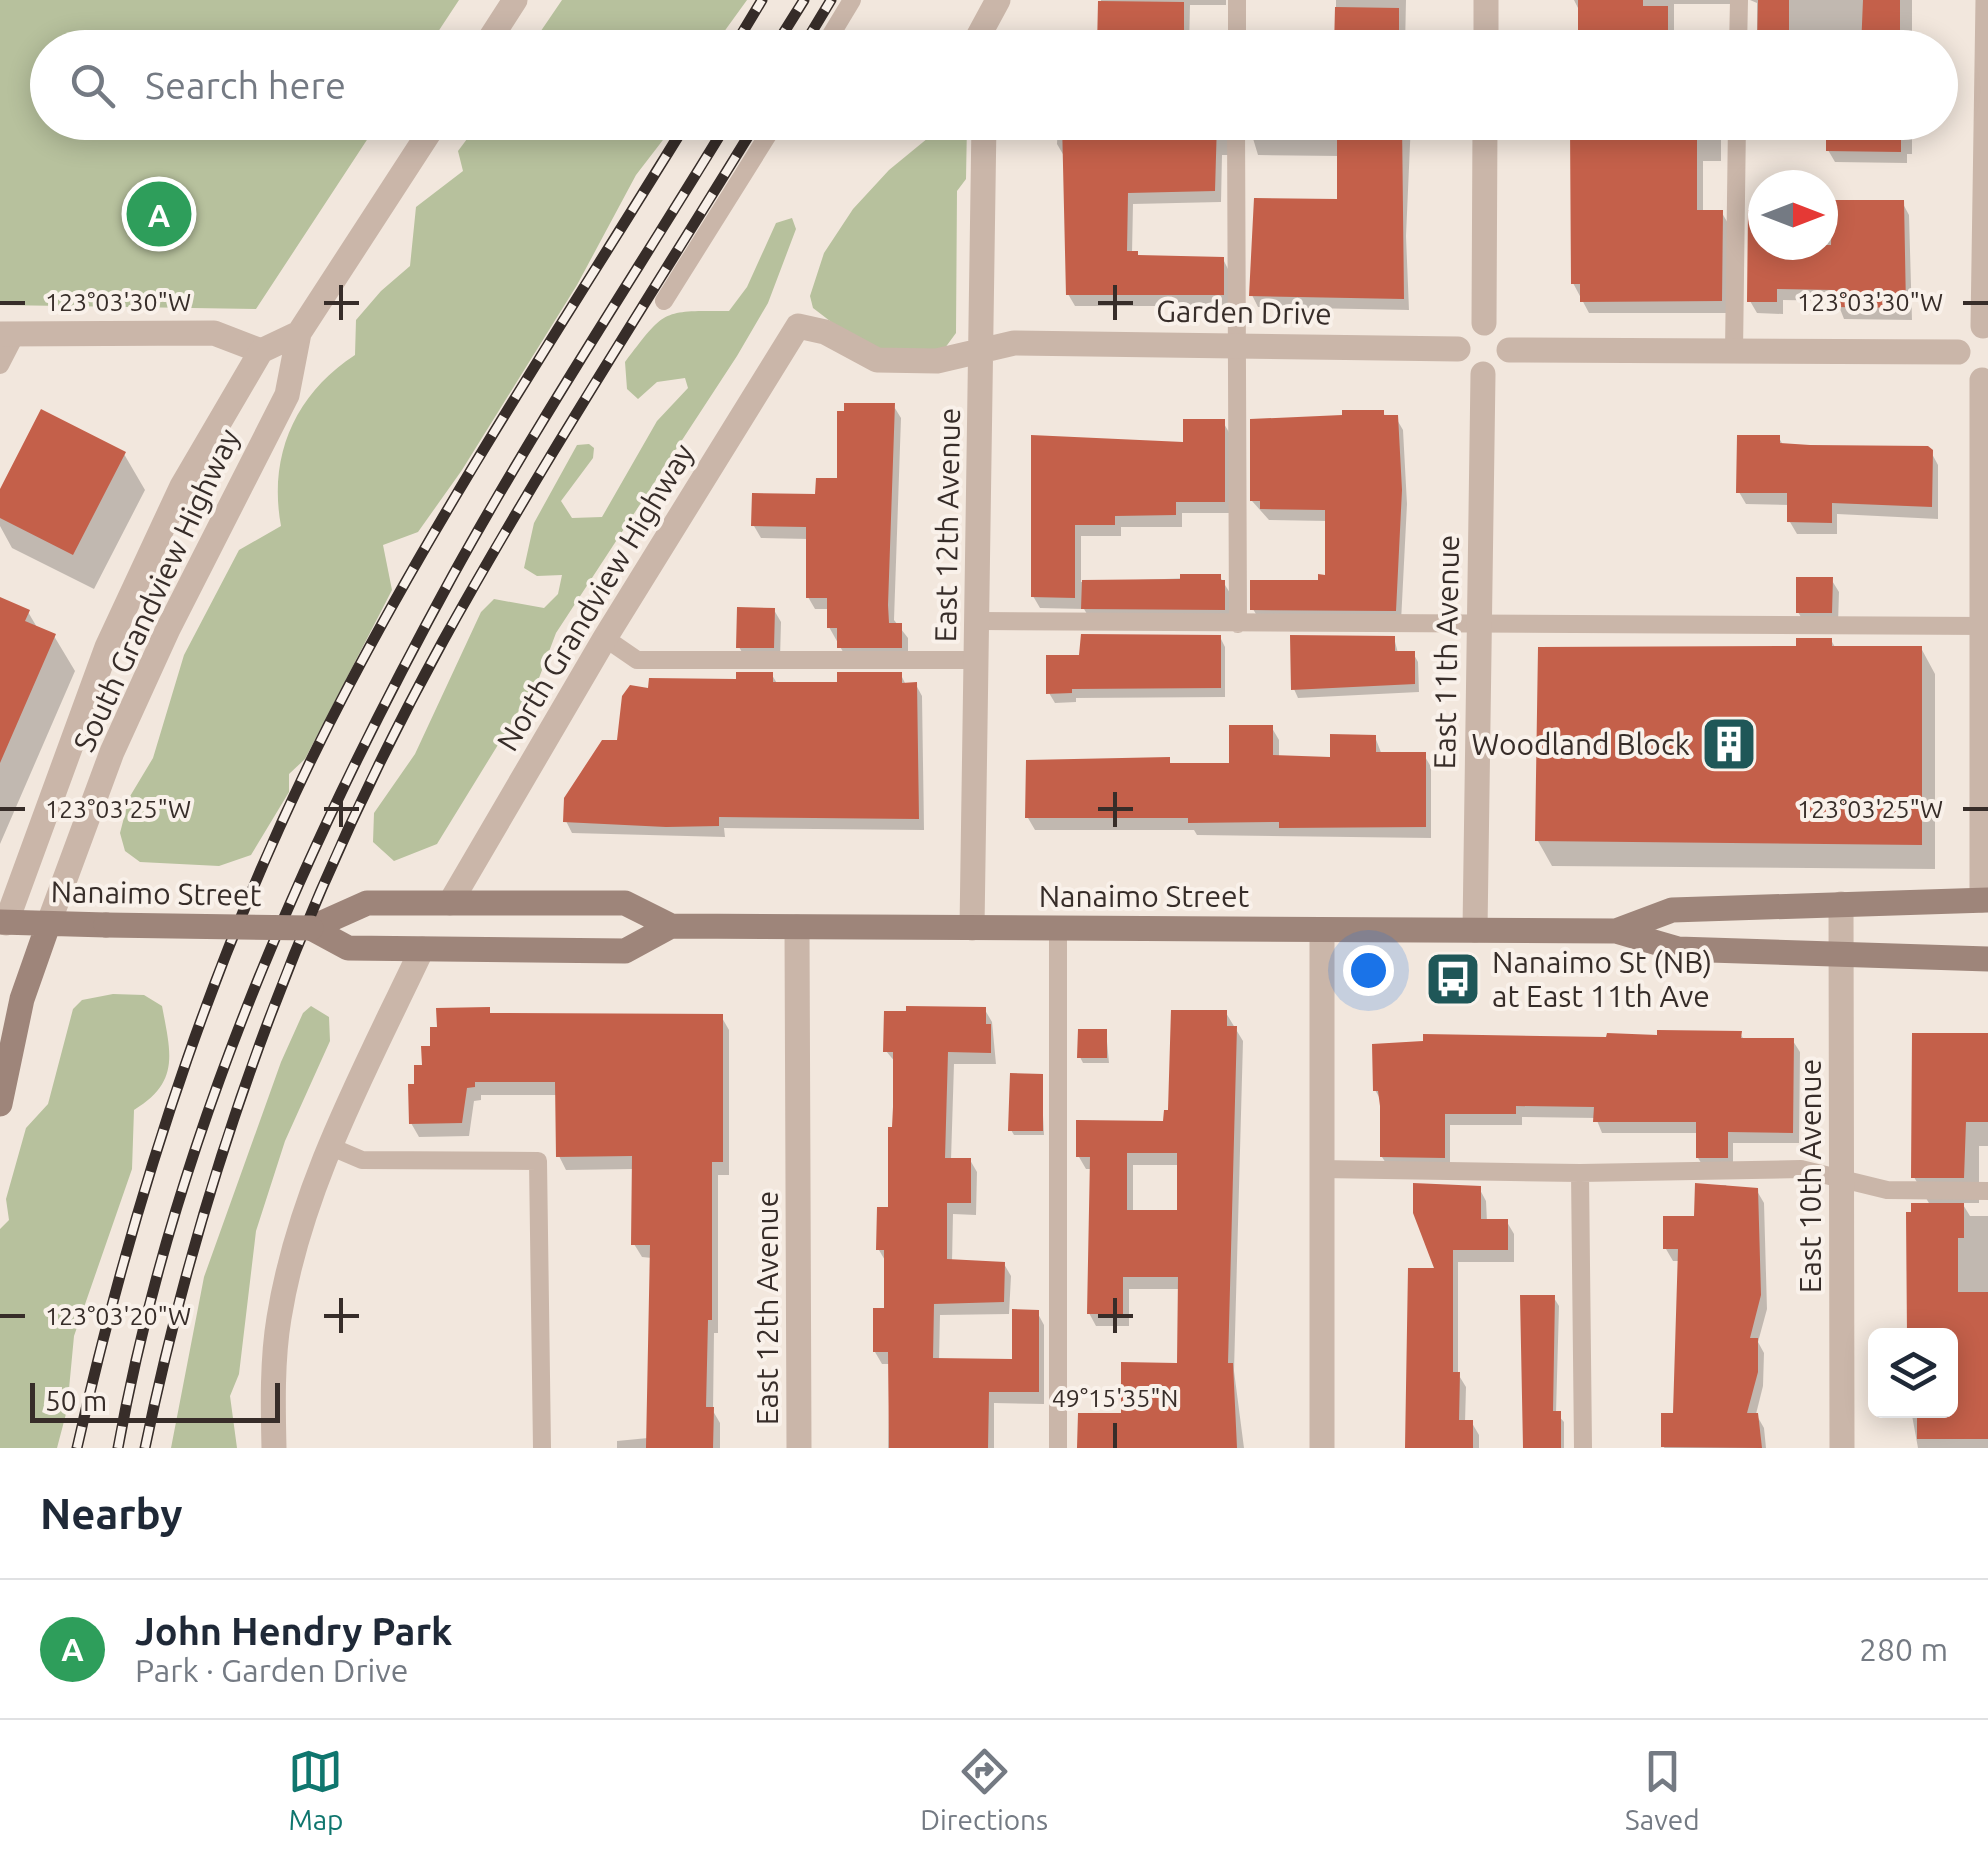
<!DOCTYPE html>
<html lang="en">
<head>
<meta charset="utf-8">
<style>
	:root { --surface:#fff; --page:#f2f2f3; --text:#1f2937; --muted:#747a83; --line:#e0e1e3; --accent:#0f766e }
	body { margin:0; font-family:Ubuntu,sans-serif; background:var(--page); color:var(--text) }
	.controls { position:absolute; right:30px; bottom:30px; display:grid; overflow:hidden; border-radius:15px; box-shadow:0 5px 25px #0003 }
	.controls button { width:90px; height:90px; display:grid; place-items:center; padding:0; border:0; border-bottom:2px solid var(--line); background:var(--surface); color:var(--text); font:50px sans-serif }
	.compass { position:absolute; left:1748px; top:170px; width:90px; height:90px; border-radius:50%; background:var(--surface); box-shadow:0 5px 25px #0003; rotate:90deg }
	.scale { position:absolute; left:30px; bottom:25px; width:250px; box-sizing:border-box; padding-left:10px; border:5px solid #372d29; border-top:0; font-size:28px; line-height:35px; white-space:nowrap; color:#372d29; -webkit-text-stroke:8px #f9f1ea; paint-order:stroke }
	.you { position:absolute; left:1368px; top:970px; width:35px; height:35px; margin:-25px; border:8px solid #fff; border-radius:50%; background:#1a73e8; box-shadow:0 0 0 15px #1a73e833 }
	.badge { display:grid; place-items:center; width:65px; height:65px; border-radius:50%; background:var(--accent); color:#fff; font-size:32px; font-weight:700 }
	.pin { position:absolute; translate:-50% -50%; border:5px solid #fff; box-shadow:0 2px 10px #0006 }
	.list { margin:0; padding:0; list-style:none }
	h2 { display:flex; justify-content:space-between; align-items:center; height:130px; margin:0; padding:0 40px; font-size:42px }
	h2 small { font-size:32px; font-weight:400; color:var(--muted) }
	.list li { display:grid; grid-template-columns:65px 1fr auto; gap:30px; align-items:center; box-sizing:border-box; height:140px; padding:0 40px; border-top:2px solid var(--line) }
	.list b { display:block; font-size:38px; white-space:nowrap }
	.list p { margin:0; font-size:32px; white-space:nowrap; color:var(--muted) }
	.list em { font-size:32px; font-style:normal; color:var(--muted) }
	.icon { flex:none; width:55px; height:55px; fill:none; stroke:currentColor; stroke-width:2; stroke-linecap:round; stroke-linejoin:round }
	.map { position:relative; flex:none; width:1988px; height:1448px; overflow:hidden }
	.search { position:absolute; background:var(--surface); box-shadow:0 5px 25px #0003; left:30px; right:30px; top:30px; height:110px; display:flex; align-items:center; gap:25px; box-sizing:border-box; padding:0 35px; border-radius:55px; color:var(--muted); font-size:38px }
	.sheet { height:270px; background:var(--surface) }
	nav { display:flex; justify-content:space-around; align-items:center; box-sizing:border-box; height:140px; border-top:2px solid var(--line); background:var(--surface); font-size:28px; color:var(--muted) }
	nav a { display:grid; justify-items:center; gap:5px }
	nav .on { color:var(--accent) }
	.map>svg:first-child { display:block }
	.green { fill:#b7c19d }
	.shadow { fill:#0003; fill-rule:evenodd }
	.building { fill:#c4604a; fill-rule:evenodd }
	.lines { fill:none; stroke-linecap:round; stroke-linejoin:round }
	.service { stroke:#cab6a9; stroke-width:18 }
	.minor { stroke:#cab6a9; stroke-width:25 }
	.tertiary { stroke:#cab6a9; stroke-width:25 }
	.secondary { stroke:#9e857a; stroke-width:25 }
	.rail-casing { stroke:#372d29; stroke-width:11 }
	.rail { stroke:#f9f1ea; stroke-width:8; stroke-dasharray:22; stroke-linecap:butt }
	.secondary-bridge { stroke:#9e857a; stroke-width:25 }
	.ticks { fill:none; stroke:#372d29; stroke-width:4 }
	.labels { text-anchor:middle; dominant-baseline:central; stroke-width:8; stroke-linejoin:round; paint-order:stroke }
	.street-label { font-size:30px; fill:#372d29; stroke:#f9f1ea }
	.poi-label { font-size:30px; fill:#372d29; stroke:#f9f1ea; text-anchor:end }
	.ticks-label { font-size:25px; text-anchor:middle; fill:#372d29; stroke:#f9f1ea; stroke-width:8; stroke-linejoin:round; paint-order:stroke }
</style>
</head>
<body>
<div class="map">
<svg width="1988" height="1448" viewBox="0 0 1988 1448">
	<rect width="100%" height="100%" fill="#f2e7dd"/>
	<!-- green -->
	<path class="green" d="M0,0H459L428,47L48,48V122L378,123L256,309L0,305Z
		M562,0H747L713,47H530Z
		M479,123H676L636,175L577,285L462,470L418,532L383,545L392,590L305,759L289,774V792L251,855L219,866L140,862L125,851L120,833L129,798L153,758L184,655L239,550L281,526C268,456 295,394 355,355L356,320L381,291L410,266L416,207L463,171L458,151Z
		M938,123H967L966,179L957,191L956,333L942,352L912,356L860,344L813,308L810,296L824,253L853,209L889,170L928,138Z
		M792,218L796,229L768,303L737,356L556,633L539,678L437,844L394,861L373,842L374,813L415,754L481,612L494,599L544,608L558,594L562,575L537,576L524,568L534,523L577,445L589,444L594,448L593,458L561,501L572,518L602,517L657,421L688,388L685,378L657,382L638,399L627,389L625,362C666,308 662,311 729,311L747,287L776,223Z
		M113,994L144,995L162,1006C171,1054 180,1082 134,1110L132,1169L74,1336L67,1410L57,1448H0V1229L9,1220L6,1199L26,1128L48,1104L73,1009L82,1000Z
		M311,1006L329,1017L330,1041L285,1141L256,1231L239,1374L230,1396L237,1448H171L204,1277L281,1062L303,1013Z"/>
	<!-- shadow -->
	<path class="shadow" d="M1101,0H1226V5H1190L1189,48H1099Z
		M1336,0H1406L1405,48H1336Z
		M1574,0H1744L1736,4H1674V48H1580V12Z
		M1750,0H1912V48H1857V32L1794,31V48H1757V3Z
		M1058,122H1240L1229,155H1222L1221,202L1133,204L1132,254L1139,258L1223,259L1229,271L1230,306H1075L1068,294L1064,156L1057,144Z
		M1248,122H1411L1406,236L1409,310L1258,307L1252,295L1339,202V156L1258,155Z
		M1573,122H1721V161H1703V212L1722,213L1729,225L1728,313H1589L1573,283Z
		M1828,122H1912V154H1907V163L1835,162L1828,150Z
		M1760,202L1763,245H1823V202H1902L1909,215L1912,320L1844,319L1837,301L1783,300V314L1757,313L1750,301Z
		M893,405L901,418L894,620L908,638V659H847L829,627V609H815L808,597V539L761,538L754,526L818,496L839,481Z
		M1383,412L1386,418H1396L1403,430L1407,504L1401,622L1260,621L1253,609L1328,577V521L1269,520L1252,501Z
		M1223,422L1230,434L1231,513H1182V527H1121V536H1081V582L1220,577L1230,593V619H1090L1084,609L1040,608L1033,596V438L1186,444Z
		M1779,438L1783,445L1931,452L1938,465V519L1837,514V534H1797L1790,522V505L1746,504L1739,492Z
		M124,454L145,490L94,589L12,548L0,526V495Z
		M1831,579L1839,592L1838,624H1805L1798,612Z
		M0,600L28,612L38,629L54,636L75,671L0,844Z
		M774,610L781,622L780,659H746L739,647Z
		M1220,637L1225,647V697L1076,698V702L1055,703L1049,693L1082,657Z
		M1394,638L1398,653H1413L1418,662L1419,692L1298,698L1294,689Z
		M1831,640L1836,649L1921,648L1935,674V869L1552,866L1538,841L1798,649Z
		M772,675L778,685H840L901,675L906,685H916L922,696L924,830L724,828L725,837L572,833L566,821L650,691Z
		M1272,728L1279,740V758L1332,759L1375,737L1382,755H1424L1431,767V838L1197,835L1194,830H1035L1028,818L1168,759L1172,766H1231Z
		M488,1010L492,1016H721L729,1030V1175H718V1333H714L713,1411L720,1423V1448H617V1441L648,1438L652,1258L642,1257L634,1244V1169L566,1170L559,1156L558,1095H481V1100L474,1101L469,1136L419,1137L411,1123L416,1087L433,1048Z
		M985,1010L992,1022L996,1064H954L951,1160H970L977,1172L976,1215L953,1214L952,1262L1004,1264L1011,1276L1009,1314L940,1315L939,1361L1014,1362L1037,1312L1044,1325V1404L994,1403V1448H888L890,1364H882L875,1352L886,1310V1262L879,1250L890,1210L894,1129L896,1063L886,1051Z
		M1226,1013L1243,1041L1234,1371L1244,1448H1079L1180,1365V1289H1129V1326H1096L1089,1313L1092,1169H1086L1079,1157L1166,1124ZM1133,1165H1180V1213L1133,1212Z
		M1106,1031L1109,1063H1083L1080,1057Z
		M1740,1033L1744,1040L1793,1041L1800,1052L1799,1143H1733V1169H1705L1698,1158L1699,1133H1602L1596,1118L1522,1117V1125H1450V1169L1389,1168L1382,1157V1102L1375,1090L1660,1037Z
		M1988,1035V1146H1979V1203H1962L1970,1216H1988V1448H1918L1911,1410H1950V1336L1930,1205L1914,1177Z
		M1041,1076L1044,1135H1014L1011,1130Z
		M1726,1185L1729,1191H1757L1764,1203L1767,1309L1758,1342L1764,1353L1763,1386L1756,1414L1764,1428L1766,1448H1664L1675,1415L1680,1261H1673L1666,1249L1696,1219L1698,1186Z
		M1479,1188L1486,1201L1487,1222H1507L1514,1234V1262H1458V1374L1466,1387L1465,1423H1472L1479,1435V1448H1409L1437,1271Z
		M1554,1298L1559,1306L1556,1413L1564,1422V1448H1525Z"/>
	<!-- building -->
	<path class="building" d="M1578,0H1643V6H1668V37H1662V48H1578Z
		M1758,0H1789V48H1757Z
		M1863,0H1900V48H1861Z
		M1098,1L1184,2V48H1097Z
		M1335,7L1399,8V48H1334Z
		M1062,122H1217L1215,191L1128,193L1127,251H1138V255L1224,257V295H1066Z
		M1337,122H1402L1404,299L1249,296L1254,198L1337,199Z
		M1579,122L1697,128V210H1723L1722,301L1580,302V284H1571L1570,126H1579Z
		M1826,122H1901V152L1826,151Z
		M1832,200H1904L1906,308L1835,307V290L1777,289V302H1747L1748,210H1763V245H1831Z
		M844,403H895L888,605L889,623H902V648H837V628H827V598H806V527L751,526L752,493L815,494L816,478H837V411H844Z
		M41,409L126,452L73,555L0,518V489Z
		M1342,410H1384V415H1398L1402,490L1396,611L1250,610V580H1318V574L1325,575V510L1260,509V501H1250V419L1342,415Z
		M1183,419H1225V502H1176V515L1115,516V525H1075V598L1031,597V435L1183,442Z
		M1737,435H1780V443L1810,445L1928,446L1933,450L1932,507L1832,503V523L1787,522V493H1736Z
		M1180,574H1221V580H1225V610L1081,609L1082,580L1180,579Z
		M1796,577H1833L1832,613H1796Z
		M0,597L30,610L25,621L56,634L0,763Z
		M737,607L775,608L774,648H736Z
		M1081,634L1221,635V688L1072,689V693L1046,694V655H1079Z
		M1290,635L1395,636V651H1415V684L1291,690Z
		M1796,638H1832V646H1922V845L1535,841L1538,647L1796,646Z
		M736,672H773V682H837V672H902V683L917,682L919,819L719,817V826L666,827L563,822L564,798L602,740H617L622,696L630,685L648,688L649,678L736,679Z
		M1229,725H1273V755L1330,757V734L1376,735V752H1426V827L1279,828V822L1188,823V818H1025L1026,760L1170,757V763H1229Z
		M906,1006L986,1007V1024H991V1053L948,1052L945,1158H971V1203H947V1259L1005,1262L1004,1302L934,1304L933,1358L1012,1359V1309L1039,1310V1392H989L988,1448H889L888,1352H873V1308H884V1250H876L877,1207H888V1127H892L893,1107V1052H883L884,1011H906Z
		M490,1007V1013L723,1014V1162H712V1320H708L706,1407H714L713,1448H646L650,1245H631L632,1156L556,1157L555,1082H475V1087L467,1088L462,1123L409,1124L408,1084H414V1065H422L421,1046H430V1027H437L436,1008Z
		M1171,1010H1227V1026H1237L1228,1363H1233L1237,1448H1077L1078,1413H1121V1362L1177,1363L1178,1277H1123V1314H1087L1090,1157H1076V1120L1163,1121L1164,1110H1168ZM1127,1153H1177V1210H1127Z
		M1078,1029H1107V1058H1077Z
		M1657,1030L1742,1031L1741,1038H1794L1793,1133L1728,1132V1158H1696V1122H1593L1594,1107L1516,1106V1114H1445V1158L1380,1157V1106L1378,1091H1373L1372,1044L1423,1041V1034L1606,1037L1607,1033L1657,1035Z
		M1912,1033H1988V1122H1966L1964,1178H1911Z
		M1010,1073L1043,1074V1131H1008Z
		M1413,1183L1481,1186V1219H1508V1250H1453V1372H1460L1459,1420H1473V1448H1405L1408,1268H1434L1413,1213Z
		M1695,1183L1758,1188L1761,1295L1750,1338H1758V1372L1747,1413H1758L1762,1448L1661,1447V1413H1673L1678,1249H1663V1216H1694Z
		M1911,1203H1964V1238H1958V1292H1988V1439H1917V1410H1950V1336H1907L1906,1212H1911Z
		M1520,1295H1555L1553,1411H1561V1448H1523Z"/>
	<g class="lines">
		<!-- service -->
		<path class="service" d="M823,48L852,0
			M1237,48V0
			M1738,48L1739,0
			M1236,122L1238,624
			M664,301L776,122
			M1734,352L1737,122
			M0,365L16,334
			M978,621L1988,626
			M605,638L637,660H978
			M1058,928V1448
			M329,1146L362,1160L538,1161L542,1448
			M1322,1169L1580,1173L1801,1169L1887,1190L1988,1191
			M1580,1173L1583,1448"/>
		<!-- minor -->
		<path class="minor" d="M972,48L998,0
			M1486,48V0
			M1484,323L1485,122
			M1983,326L1988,0
			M0,334L214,333L261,351
			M1509,350L1958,352
			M1982,380V900
			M450,903L605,638L798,326L825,332L877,360L937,361L1014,343L1458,349
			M1841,904L1842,1448
			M797,927L799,1448
			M972,928L984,122
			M1322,930V1448
			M1475,930L1483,374
			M274,1448C273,1406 272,1360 279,1318C300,1187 366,1068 422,949"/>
		<!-- tertiary -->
		<path class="tertiary" d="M484,48L515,0
			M6,923L107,647L182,486L261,351L299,333
			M48,925L112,752L168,629L287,395L299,333L436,122"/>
		<!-- secondary -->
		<path class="secondary" d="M0,922L106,925
			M311,928L367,903H625L671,926L1616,931L1678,949L1988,959
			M311,928L348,948L625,951L671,926
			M1616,931L1672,910L1988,900
			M0,1104L22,999L48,925"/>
		<!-- rail casing -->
		<g class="rail-casing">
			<path id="rail" d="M733,48L762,0
				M774,48L804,0
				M802,48L831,0
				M77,1448C137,1183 221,928 348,687C450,493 572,309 687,122
				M118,1448C174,1140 303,849 453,575C538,421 636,273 728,122
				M145,1448C204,1164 303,896 443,641C541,464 651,295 757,122"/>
		</g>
		<!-- rail -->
		<use href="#rail" class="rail"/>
		<!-- secondary-bridge -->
		<path class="secondary-bridge" d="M106,925L311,928"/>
	</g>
	<!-- ticks -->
	<path class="ticks" d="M341,285V320M1115,285V320M0,303H25M324,303H359M1098,303H1133M1963,303H1988M341,792V827M1115,792V827M0,809H25M324,809H359M1098,809H1133M1963,809H1988M341,1298V1333M1115,1298V1333M0,1316H25M324,1316H359M1098,1316H1133M1115,1423V1448"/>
	<!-- icons -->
	<defs>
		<g id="building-square" transform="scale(2.875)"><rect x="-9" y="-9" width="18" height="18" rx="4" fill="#1f5758" stroke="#f9f1ea"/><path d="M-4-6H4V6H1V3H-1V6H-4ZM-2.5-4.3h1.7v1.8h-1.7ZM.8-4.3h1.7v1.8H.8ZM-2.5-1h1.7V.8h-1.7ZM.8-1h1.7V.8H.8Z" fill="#fff"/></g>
		<g id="bus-square" transform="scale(2.875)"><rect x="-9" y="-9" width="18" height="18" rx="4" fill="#1f5758" stroke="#f9f1ea"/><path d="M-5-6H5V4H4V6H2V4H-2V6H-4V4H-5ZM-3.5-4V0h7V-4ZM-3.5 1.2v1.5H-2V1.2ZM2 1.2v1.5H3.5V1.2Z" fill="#fff"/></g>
	</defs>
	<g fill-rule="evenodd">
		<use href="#building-square" x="1729" y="744"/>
		<use href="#bus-square" x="1453" y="979"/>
	</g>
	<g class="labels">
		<!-- street labels -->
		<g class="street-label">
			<text transform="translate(1244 312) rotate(1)">Garden Drive</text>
			<text transform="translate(947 525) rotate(-89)">East 12th Avenue</text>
			<text transform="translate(156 590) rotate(-65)">South Grandview Highway</text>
			<text transform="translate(595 597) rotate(-59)">North Grandview Highway</text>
			<text transform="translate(1446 652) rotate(-89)">East 11th Avenue</text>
			<text transform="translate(156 893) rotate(1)">Nanaimo Street</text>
			<text x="1144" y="896">Nanaimo Street</text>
			<text transform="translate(1810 1176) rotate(-90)">East 10th Avenue</text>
			<text transform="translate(767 1308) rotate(-90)">East 12th Avenue</text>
		</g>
		<!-- poi labels -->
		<g class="poi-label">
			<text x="1690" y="744">Woodland Block</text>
			<text x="1492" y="962" text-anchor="start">Nanaimo St (NB)<tspan x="1492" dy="34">at East 11th Ave</tspan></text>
		</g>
	</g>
	<g class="ticks-label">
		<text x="1870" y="311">123°03'30"W</text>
		<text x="118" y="311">123°03'30"W</text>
		<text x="1870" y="818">123°03'25"W</text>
		<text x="118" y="818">123°03'25"W</text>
		<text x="118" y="1325">123°03'20"W</text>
		<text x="1115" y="1407">49°15'35"N</text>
	</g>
</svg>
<div class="controls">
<button><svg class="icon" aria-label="layers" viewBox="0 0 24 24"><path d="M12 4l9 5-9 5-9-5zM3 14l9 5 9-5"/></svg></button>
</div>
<svg class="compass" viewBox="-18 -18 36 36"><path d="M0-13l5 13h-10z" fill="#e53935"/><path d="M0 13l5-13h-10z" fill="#747a83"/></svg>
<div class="scale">50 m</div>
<div class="you"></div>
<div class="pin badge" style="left:159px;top:214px;background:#2e9e5b">A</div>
<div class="search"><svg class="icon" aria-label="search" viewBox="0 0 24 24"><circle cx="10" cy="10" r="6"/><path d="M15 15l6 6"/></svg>Search here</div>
</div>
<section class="sheet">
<h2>Nearby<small></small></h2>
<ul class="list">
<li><span class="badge" style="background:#2e9e5b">A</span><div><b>John Hendry Park</b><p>Park · Garden Drive</p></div><em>280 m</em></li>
</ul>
</section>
<nav>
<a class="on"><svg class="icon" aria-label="map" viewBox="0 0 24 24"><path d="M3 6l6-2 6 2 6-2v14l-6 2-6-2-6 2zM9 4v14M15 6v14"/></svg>Map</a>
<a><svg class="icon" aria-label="directions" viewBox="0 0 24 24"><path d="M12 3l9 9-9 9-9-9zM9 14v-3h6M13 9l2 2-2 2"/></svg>Directions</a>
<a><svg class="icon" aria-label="saved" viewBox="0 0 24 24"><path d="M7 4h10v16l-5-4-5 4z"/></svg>Saved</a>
</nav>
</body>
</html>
